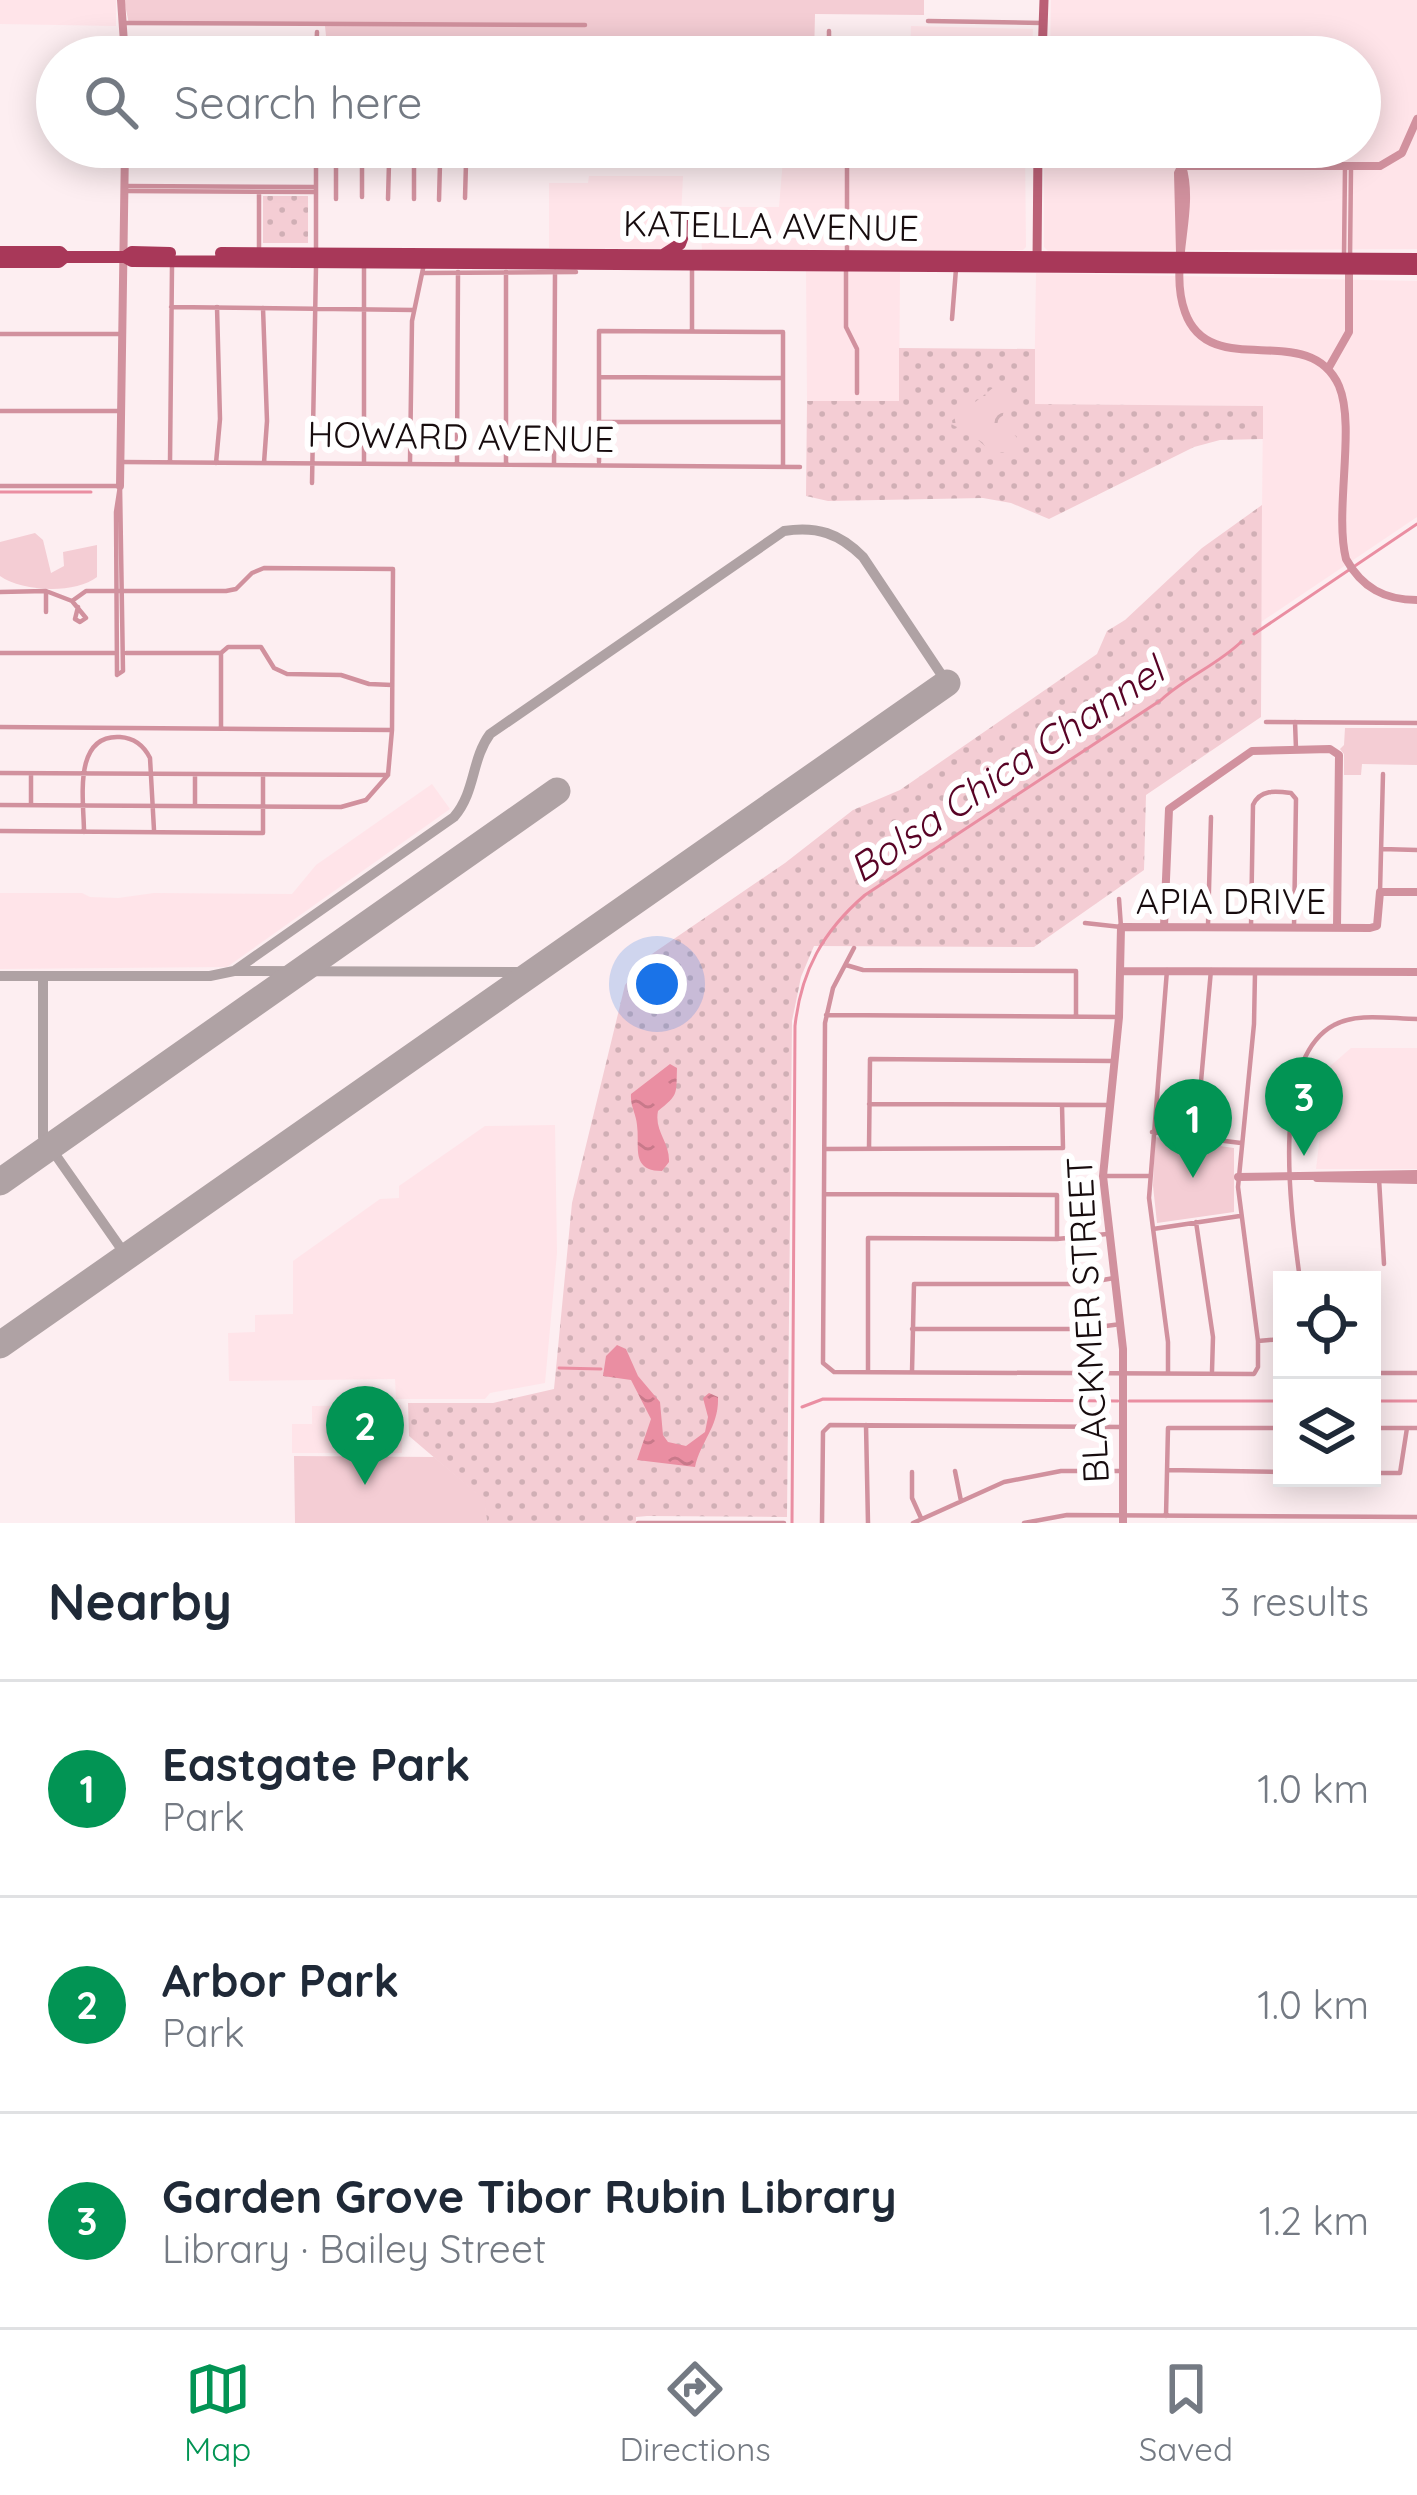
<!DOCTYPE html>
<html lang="en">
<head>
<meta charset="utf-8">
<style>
	:root { --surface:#fff; --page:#f2f2f3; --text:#1f2937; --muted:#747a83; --line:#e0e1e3; --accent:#029454 }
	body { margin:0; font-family:Quicksand,sans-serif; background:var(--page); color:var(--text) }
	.controls { position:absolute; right:36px; bottom:36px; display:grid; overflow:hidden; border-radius:0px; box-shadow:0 6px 30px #0003 }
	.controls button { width:108px; height:108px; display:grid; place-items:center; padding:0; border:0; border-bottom:3px solid var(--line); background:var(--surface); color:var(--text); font:60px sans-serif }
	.you { position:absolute; left:657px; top:984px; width:42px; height:42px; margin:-30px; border:9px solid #fff; border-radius:50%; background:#1a73e8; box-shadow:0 0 0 18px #1a73e833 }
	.badge { display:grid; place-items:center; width:78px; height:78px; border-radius:50%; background:var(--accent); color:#fff; font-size:39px; font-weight:700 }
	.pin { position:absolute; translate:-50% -99px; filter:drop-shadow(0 3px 6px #0008) }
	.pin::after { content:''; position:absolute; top:63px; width:42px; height:36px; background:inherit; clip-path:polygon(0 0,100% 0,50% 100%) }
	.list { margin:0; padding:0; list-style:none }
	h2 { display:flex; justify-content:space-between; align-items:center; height:156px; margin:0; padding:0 48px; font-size:51px }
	h2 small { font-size:39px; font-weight:400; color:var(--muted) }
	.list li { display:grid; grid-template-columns:78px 1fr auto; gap:36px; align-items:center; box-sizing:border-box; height:216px; padding:0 48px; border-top:3px solid var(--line) }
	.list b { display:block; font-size:45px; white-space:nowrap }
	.list p { margin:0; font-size:39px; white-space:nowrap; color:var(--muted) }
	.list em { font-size:39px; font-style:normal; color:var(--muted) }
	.icon { flex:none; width:66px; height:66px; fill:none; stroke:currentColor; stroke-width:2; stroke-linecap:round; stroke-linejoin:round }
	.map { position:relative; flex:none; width:1417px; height:1523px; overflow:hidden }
	.search { position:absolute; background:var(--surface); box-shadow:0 6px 30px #0003; left:36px; right:36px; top:36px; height:132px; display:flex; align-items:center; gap:30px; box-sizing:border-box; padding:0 42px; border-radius:66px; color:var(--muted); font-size:45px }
	.sheet { height:804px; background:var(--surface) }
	nav { display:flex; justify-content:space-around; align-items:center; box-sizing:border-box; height:168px; border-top:3px solid var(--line); background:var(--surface); font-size:33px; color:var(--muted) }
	nav a { display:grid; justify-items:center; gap:6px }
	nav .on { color:var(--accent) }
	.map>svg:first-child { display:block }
	.built { fill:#ffe4e9 }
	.grass { fill:url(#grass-dots) }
	.forest { fill:url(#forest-crowns) }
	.park { fill:#f4cdd4 }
	.water { fill:url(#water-ripples) }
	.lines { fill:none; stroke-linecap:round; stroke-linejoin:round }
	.stream { stroke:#ea8ea2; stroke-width:3 }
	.taxiway { stroke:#afa2a4; stroke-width:10 }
	.runway { stroke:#afa2a4; stroke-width:27 }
	.minor { stroke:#d1919e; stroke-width:4.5 }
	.tertiary { stroke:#d1919e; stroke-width:8 }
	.secondary { stroke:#bb6076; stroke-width:9 }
	.primary { stroke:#a83859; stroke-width:12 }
	.labels { text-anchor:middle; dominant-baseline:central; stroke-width:12; stroke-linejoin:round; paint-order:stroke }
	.street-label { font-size:36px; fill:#170c0e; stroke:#fff }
	.water-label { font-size:39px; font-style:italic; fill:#580325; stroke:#fff }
</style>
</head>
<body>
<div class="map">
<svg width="1417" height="1523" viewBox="0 0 1417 1523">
	<defs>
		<pattern id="grass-dots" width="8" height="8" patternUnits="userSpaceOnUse" patternTransform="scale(3)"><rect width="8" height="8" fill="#f4cdd4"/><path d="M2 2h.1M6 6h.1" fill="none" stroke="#d0afb5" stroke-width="1.8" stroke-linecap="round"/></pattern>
		<pattern id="forest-crowns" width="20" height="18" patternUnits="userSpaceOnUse" patternTransform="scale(3)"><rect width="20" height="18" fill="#f4cdd4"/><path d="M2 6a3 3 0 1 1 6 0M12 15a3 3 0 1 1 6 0" fill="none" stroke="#d0afb5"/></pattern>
		<pattern id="water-ripples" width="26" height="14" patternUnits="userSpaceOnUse" patternTransform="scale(3)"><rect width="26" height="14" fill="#ea8ea2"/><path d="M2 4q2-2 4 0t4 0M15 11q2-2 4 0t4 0" fill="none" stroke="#c8798a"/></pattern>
	</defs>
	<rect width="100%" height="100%" fill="#fdeef1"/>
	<!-- built -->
	<path class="built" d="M0,0H116V26L0,24Z
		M1051,0H1417V249L1048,251L1044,247V147H1360V57H1050Z
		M911,26L1033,29L1032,57H910Z
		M784,147H1025L1026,247L1023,250H702L699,207H779Z
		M589,176H683L680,237L665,249L549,248V183H588Z
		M806,271L900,272L899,402L807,401Z
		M1036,273L1417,281V517L1261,622L1263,406L1034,404Z
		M432,784L450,809L227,967L0,969V893H82L90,897L118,898L154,893L292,894L316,865Z
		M1351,1048H1417V1169H1316L1328,1068Z
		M555,1125L557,1253L545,1383L490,1393L485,1399H396L395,1379L229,1381L228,1333L255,1332V1315L293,1314V1261L380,1199L399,1198V1186L485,1126Z
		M401,1405L402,1453H292V1424H312V1406Z"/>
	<!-- grass -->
	<path class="grass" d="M263,196H308V243H263Z
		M899,348L1035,349V404L1263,406V439L1220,440L1194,447L1049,519L1011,503L983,498L828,501L806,496L807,401H899Z
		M1262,505L1261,717L1146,795L1144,870L1034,947L814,946L801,977L792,1021L787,1517L647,1516L636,1517V1523H487L484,1500L409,1436L408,1403H493L554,1389L572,1203L625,985L649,956L785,863L853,810L900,790L1097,654L1107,631L1125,620L1202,548Z"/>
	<!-- forest -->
	<path class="forest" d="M999,383L1007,393L1002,420L1018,439L1011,451C986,457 986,442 967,432C961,429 955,426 949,423Z"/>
	<!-- park -->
	<path class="park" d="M124,0H924V15L815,14L814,57H549V36H326L325,26L129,24Z
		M35,533L43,540L51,573L64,566L63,552L97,545V577C76,594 22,592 0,576V542Z
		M1345,728H1417V765L1362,764L1361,775H1344V754L1340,749L1344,745Z
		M1155,1137L1234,1148V1212L1157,1223L1153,1186Z
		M294,1456L434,1457L485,1500L487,1523H295Z"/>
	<!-- water -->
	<path class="water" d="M670,1064L677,1068C676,1095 679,1094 658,1111C654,1131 670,1142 669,1162L662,1171C630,1171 640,1146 637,1125C636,1113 630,1106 631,1094Z
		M617,1345L626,1349L638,1376L660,1402L663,1435L668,1442L686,1446L705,1432L708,1417L703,1398L709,1393L718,1397C719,1427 701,1440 695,1467L637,1460L651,1419L631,1380L603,1376L606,1356Z"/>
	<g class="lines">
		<!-- stream -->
		<path class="stream" d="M0,492H91
			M1254,634L1417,524
			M559,1368L601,1369
			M1129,1401H1282
			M1372,1401H1417
			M802,1407L823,1399L1118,1401
			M792,1523L795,1026C801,971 823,931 865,895L1161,700C1186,677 1217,665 1241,642"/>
		<!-- taxiway -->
		<path class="taxiway" d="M234,971L454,817C476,791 471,760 490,734L784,531C817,526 839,533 863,557L947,683
			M0,976H210L234,971L533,972
			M43,976V1137L127,1257"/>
		<!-- runway -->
		<path class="runway" d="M0,1182L557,791
			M0,1345L947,683"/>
		<!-- minor -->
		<path class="minor" d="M928,21L1042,23
			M124,23L585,25
			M829,31V57
			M829,38L905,39
			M362,43V57
			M412,44V57
			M387,45L388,57
			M437,45V57
			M506,50L542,49
			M334,51H362
			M316,57L317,32
			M462,57V45
			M488,57V42
			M898,57V39
			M516,153L540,154
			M319,162H514V147
			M336,162V199
			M495,162L496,147
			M420,163L421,147
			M446,163V147
			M472,163V147
			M847,168V252
			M125,186L315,187
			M125,191L315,192
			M362,197V147
			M465,198L466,163
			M388,199L389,163
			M414,199V163
			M439,200L440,163
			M316,250V147
			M259,253V192
			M1344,257L1345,167
			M1350,259L1351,168
			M364,264V463
			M846,269V327L857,349V393
			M506,272V464
			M422,273L576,272
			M171,307L414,310
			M263,308L267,421L264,463
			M952,319L956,269
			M692,331V266
			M0,334H120
			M600,377L783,378
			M0,411H120
			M600,422H783
			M122,462L800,467
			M170,462L172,266
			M410,462L412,321L424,264
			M599,462V331L783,332V467
			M216,463L220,419L217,307
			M457,464L458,272
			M554,465L555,272
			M312,483L316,267
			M0,486H120
			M120,486L123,671L117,675L116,512Z
			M0,592L46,591L72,601L86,591H226L236,589L252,573L264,568L393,569L392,730L388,775L0,773
			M72,601L86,618L80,622L75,619L78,607
			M46,612V591
			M0,653H114
			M126,653H221
			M1266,722L1417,723
			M1295,722L1296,749
			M0,727L392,730
			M221,728V653L228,647H261L274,668L287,674L341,675L369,684L392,685
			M31,775V805
			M0,805L341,807L366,800L388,775
			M195,805V775
			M0,831L263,833V775
			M84,832C84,802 72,734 120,737C135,738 144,746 150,758L154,830
			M1382,849L1417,850
			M1380,892L1383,774
			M1085,923L1121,927L1119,899
			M1208,925L1211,817
			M1251,927L1253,805C1260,789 1276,791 1291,793L1296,799L1294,927
			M854,948L833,988L825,1023L823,1363L834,1372L1254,1374L1258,1367V1341L1238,1187L1254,1024L1255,973
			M846,965L863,970L1076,971V1016
			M1167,970L1149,1198L1168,1342V1371
			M826,1015L1119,1017
			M869,1104L1109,1105
			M1152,1132L1241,1143
			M1196,1137L1211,970
			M825,1149L1063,1148L1062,1105
			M869,1149L870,1059L1114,1061
			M1103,1176H1149
			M1379,1179L1384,1264
			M825,1194L1057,1195V1239
			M1196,1222L1213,1337L1212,1371
			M1153,1229L1240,1216
			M1300,1280C1292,1218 1268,1060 1334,1025C1357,1012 1392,1019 1417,1019
			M912,1329H1083L1121,1324
			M1258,1341L1282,1339
			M868,1371V1238L1057,1239L1107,1234
			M912,1372L914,1284H1080L1114,1278
			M1372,1373H1417
			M866,1425L868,1523
			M1372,1428H1417
			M1167,1470L1282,1472
			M955,1471L961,1501
			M912,1472V1498L921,1518
			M1372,1473H1400L1407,1428
			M1166,1516L1168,1428H1282
			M638,1523H784
			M822,1523L823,1432L830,1425L1123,1427
			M913,1523L1004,1482L1061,1471H1123
			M1024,1523L1067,1515L1417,1517"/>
		<!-- tertiary -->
		<path class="tertiary" d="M121,0L125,57
			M1182,166C1196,212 1168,266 1185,312C1210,383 1309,318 1339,386C1356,426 1334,512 1346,559C1362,588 1385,600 1417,600
			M1182,166H1380L1402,153L1417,119
			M1180,253L1178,173L1181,167
			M1328,369L1349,332V268
			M120,486L125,147
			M1164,926L1169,809L1252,751L1330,749L1339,755L1337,927
			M1121,971L1417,972
			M1238,1177L1417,1174
			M1317,1178L1417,1180
			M1123,1523V1349L1103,1176L1119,1017L1121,927L1370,928L1377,926L1380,892H1417"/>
		<!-- secondary -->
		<path class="secondary" d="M1042,57L1044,0
			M1037,262L1038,147"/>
		<!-- primary -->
		<path class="primary" d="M0,252H60L65,257H125L132,261L1417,269
			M221,253L1417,259
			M663,255L680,244L687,225
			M125,257L132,252L170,253
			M0,262H59L65,257"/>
	</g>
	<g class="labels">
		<!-- street labels -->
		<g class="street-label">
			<text transform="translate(771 225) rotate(1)">KATELLA AVENUE</text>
			<text transform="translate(461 436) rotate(1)">HOWARD AVENUE</text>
			<text x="1231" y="900">APIA DRIVE</text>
			<text transform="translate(1087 1320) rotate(-93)">BLACKMER STREET</text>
		</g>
		<!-- water labels -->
		<g class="water-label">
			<text transform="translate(1006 769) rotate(-34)">Bolsa Chica Channel</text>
		</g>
	</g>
</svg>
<div class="controls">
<button><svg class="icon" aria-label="locate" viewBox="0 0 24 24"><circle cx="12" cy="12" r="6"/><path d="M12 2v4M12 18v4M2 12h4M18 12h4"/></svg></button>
<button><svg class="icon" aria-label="layers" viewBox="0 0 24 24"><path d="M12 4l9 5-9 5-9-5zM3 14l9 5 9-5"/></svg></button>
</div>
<div class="you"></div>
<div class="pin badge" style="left:1193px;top:1178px">1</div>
<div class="pin badge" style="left:365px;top:1485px">2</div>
<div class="pin badge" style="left:1304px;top:1156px">3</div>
<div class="search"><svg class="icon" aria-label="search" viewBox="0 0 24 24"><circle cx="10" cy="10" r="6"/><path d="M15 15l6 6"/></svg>Search here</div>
</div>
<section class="sheet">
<h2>Nearby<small>3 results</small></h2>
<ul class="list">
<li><span class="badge">1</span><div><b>Eastgate Park</b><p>Park</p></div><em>1.0 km</em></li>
<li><span class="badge">2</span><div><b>Arbor Park</b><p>Park</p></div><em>1.0 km</em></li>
<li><span class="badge">3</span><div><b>Garden Grove Tibor Rubin Library</b><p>Library · Bailey Street</p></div><em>1.2 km</em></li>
</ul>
</section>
<nav>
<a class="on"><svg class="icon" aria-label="map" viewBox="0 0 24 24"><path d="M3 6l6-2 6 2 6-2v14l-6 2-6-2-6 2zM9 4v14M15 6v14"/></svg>Map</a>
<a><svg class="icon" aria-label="directions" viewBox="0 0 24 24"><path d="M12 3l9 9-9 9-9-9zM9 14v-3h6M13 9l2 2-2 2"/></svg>Directions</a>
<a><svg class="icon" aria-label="saved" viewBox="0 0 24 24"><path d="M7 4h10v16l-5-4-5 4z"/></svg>Saved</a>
</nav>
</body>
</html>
